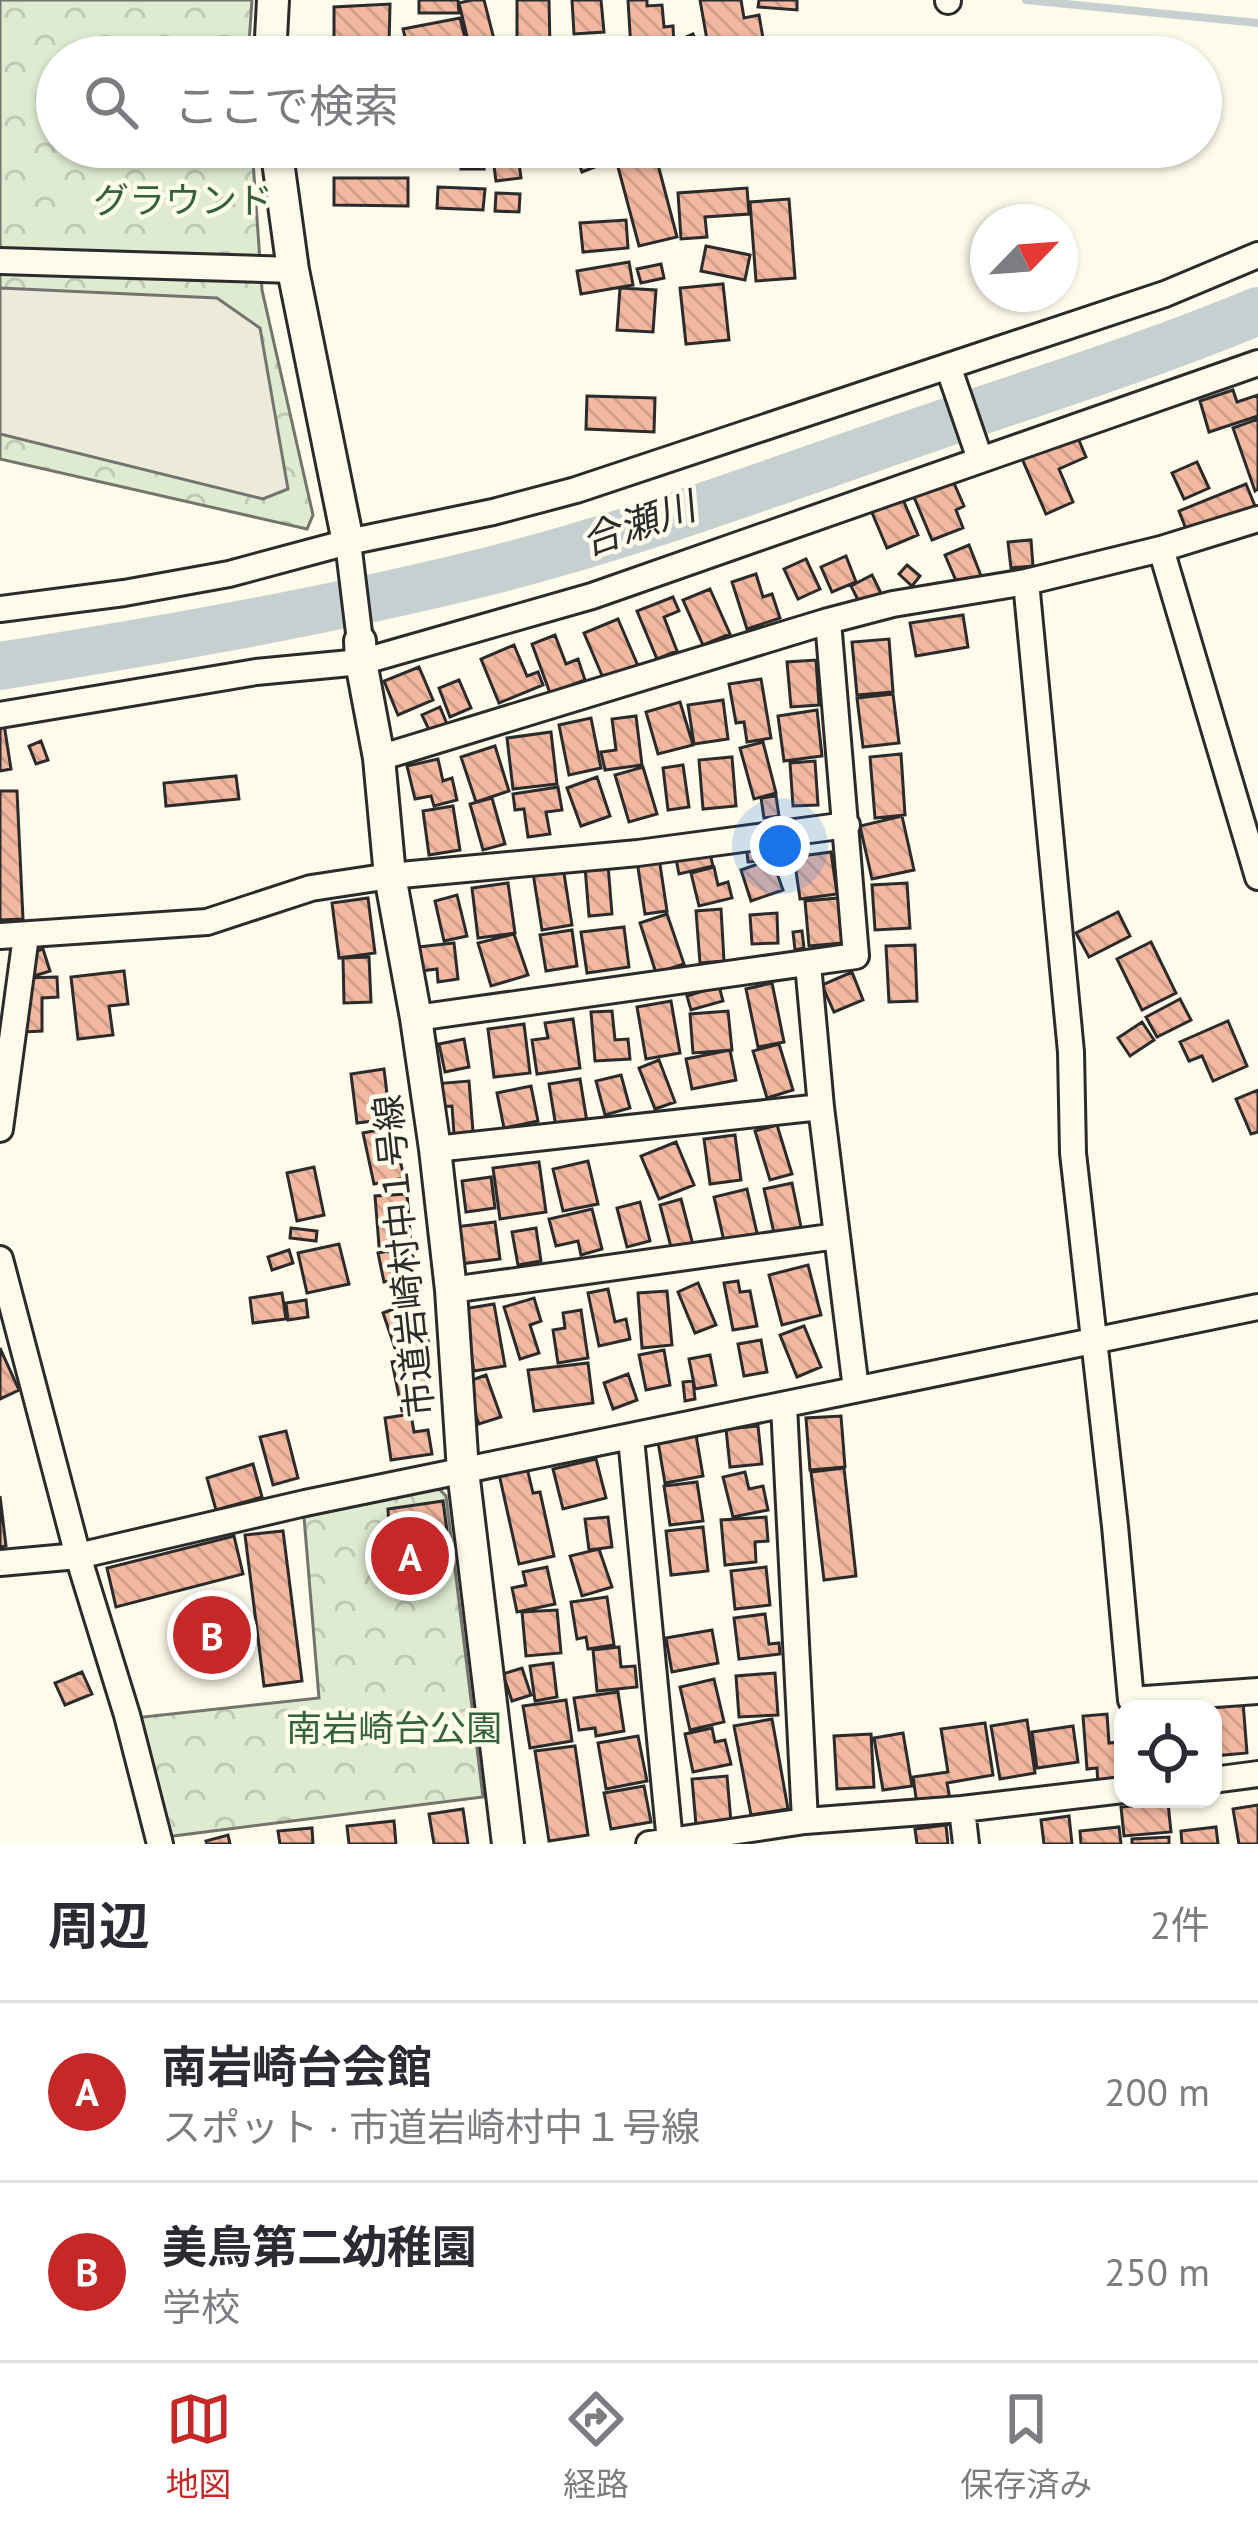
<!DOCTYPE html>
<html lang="ja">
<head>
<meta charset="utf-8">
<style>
	:root { --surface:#fff; --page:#f7f7f7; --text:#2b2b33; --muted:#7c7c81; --line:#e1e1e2; --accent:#c62828 }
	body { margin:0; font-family:"PT Sans","Noto Sans JP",sans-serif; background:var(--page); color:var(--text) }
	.controls { position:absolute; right:36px; bottom:36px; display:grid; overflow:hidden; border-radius:24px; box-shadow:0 3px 9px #0004 }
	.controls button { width:108px; height:108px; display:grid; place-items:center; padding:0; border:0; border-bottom:3px solid var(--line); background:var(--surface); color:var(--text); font:60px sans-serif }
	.compass { position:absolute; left:970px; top:204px; width:108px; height:108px; border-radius:50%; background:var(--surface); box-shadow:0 3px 9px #0004; rotate:65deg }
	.you { position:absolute; left:780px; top:846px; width:42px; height:42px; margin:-30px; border:9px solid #fff; border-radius:50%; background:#1a73e8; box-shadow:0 0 0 18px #1a73e833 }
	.badge { display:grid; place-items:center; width:78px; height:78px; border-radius:50%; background:var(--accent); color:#fff; font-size:39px; font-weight:700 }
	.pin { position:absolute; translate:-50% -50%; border:6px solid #fff; box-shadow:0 3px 12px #0006 }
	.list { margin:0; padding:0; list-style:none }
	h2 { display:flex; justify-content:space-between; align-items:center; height:156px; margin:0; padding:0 48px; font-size:51px }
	h2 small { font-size:39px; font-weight:400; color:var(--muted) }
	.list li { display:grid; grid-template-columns:78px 1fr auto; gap:36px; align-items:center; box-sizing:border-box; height:180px; padding:0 48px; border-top:3px solid var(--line) }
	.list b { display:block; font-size:45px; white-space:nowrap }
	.list p { margin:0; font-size:39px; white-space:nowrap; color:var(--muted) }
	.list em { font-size:39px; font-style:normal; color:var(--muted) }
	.icon { flex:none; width:66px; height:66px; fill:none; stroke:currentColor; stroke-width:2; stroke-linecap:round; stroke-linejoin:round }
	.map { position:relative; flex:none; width:1258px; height:1844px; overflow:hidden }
	.search { position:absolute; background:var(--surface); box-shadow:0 3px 9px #0004; left:36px; right:36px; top:36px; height:132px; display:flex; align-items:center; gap:30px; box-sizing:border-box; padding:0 42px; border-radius:66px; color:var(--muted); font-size:45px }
	.sheet { height:516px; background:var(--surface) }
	nav { display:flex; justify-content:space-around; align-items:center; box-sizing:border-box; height:168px; border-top:3px solid var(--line); background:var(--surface); font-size:33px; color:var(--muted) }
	nav a { display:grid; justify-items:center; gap:6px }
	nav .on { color:var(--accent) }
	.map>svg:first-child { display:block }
	.park { fill:url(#park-crowns); stroke:#74746e; stroke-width:3 }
	.parking { fill:#eceadb; stroke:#74746e; stroke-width:3 }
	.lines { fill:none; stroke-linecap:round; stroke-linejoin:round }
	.stream { stroke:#c7d0d0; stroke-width:8 }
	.river { stroke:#c7d0d0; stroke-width:48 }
	.building { fill:url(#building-back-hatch); stroke:#2b2b2b; stroke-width:3 }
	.minor-casing { stroke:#2b2b2b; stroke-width:30 }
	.tertiary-casing { stroke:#2b2b2b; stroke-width:36 }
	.minor { stroke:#fdfbea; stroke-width:24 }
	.tertiary { stroke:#fdfbea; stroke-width:30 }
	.labels { text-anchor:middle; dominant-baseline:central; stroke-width:9; stroke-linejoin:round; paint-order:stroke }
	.park-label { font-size:36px; fill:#34623c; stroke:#fdfbea }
	.street-label { font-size:36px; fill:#2b2b2b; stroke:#fdfbea }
	.water-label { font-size:39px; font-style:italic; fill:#2b2b2b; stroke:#fdfbea }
</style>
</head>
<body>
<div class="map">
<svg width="1258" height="1844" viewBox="0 0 1258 1844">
	<defs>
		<pattern id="park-crowns" width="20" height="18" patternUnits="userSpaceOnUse" patternTransform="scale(3)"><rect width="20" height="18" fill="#deebd1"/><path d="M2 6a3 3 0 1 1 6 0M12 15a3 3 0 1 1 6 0" fill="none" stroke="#bfcab4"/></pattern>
		<pattern id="building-back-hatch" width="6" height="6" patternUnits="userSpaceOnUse" patternTransform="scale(3)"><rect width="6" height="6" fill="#f2b8a0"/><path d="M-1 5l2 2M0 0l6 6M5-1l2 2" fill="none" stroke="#d09e8a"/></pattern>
	</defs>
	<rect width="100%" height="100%" fill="#fdfbea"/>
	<!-- park -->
	<path class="park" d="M0,0H252L248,57H57V147H252L262,290L313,515L307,529L0,459Z
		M438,1488L446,1496L483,1797L165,1837L134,1718L319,1698L304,1517Z"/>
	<!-- parking -->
	<path class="parking" d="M0,288L217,298L260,328L288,489L263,499L0,434Z"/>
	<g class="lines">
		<!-- stream -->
		<path class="stream" d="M1026,0L1258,23"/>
		<!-- river -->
		<path class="river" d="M0,666C156,641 311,614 465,577C624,539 778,480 933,427C1041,390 1152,355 1258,311"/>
	</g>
	<!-- building -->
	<path class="building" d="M419,0H458L459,13H419Z
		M472,0H484L498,55L472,57L459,3Z
		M517,0H549L550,48H517Z
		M572,0H601L604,32L574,34Z
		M628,0H647V6L662,5L664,27L673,26L674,46L631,49Z
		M700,0H741L744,18L759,15L764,44L746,46L748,57H710Z
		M759,0H797V10L758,7Z
		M390,4L389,45L334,49V7Z
		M460,18L465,38L448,43L452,57H410L403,29Z
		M693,34L701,52L685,57L677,41Z
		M394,47L396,57H332Z
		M408,147H430L431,165L408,166Z
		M576,147H637L638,150L582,172L573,148Z
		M517,148L521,178L496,181L492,151Z
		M462,151L484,152V169H461Z
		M656,157L677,237L639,246L618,167Z
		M334,178H408V206L334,205Z
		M438,187L485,189L483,210L437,208Z
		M747,188L749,214L705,217L707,237L681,239L678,193Z
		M496,193L520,194L519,212L495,211Z
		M789,199L795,278L756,281L750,202Z
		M626,220L628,248L583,252L580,223Z
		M706,246L750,255L745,280L701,271Z
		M629,262L633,285L581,294L577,271Z
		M661,264L664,278L641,283L637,269Z
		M723,284L729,340L686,344L680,288Z
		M620,288L656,290L653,332L617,330Z
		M1233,390L1237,402L1258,395V416L1209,432L1200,401Z
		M587,396L655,398L654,432L586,429Z
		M1258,419V489L1255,491L1233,428Z
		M1075,431L1086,457L1059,469L1073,502L1046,514L1020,454Z
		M1197,462L1209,488L1184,499L1172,473Z
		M950,474L964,506L956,510L963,528L932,540L911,490Z
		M1246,484L1255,506L1188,534L1179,511Z
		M901,495L918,535L887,548L870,508Z
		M1031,540L1033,566L1011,568L1008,542Z
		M969,545L983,581L960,590L945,555Z
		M846,556L856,582L832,592L821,567Z
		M806,559L820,589L798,599L784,569Z
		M907,565L920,576L912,586L899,574Z
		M756,574L763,597L772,594L780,618L747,629L732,582Z
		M872,575L883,597L862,608L851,586Z
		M710,589L730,634L703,645L683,600Z
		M673,597L679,611L664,617L677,651L657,659L637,611Z
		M963,615L968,647L916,656L910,623Z
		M618,619L638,666L604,680L584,633Z
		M555,635L566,664L578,659L585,680L550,693L532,644Z
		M889,639L893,692L857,695L852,642Z
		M514,645L527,676L538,672L543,685L499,703L481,659Z
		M816,660L819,705L791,707L787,662Z
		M419,667L433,700L398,715L384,681Z
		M761,679L771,738L747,742L744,722L736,723L729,684Z
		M459,680L471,708L450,717L439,688Z
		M893,694L899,743L863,747L857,698Z
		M723,700L728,739L694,744L688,705Z
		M680,702L693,745L658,754L646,712Z
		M440,707L447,724L430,732L422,715Z
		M817,710L822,756L784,761L778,716Z
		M636,716L642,765L605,770L601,752L616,750L612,719Z
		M591,718L601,768L569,775L559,725Z
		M4,724L11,769L0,771V725Z
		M551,732L557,784L513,789L507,738Z
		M41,741L48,760L36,764L29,746Z
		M763,742L776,793L754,799L740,748Z
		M495,746L509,791L476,802L461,757Z
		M901,754L905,815L875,818L870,757Z
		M732,757L736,806L703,809L699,760Z
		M438,759L443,781L452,778L457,800L434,806L431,796L415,799L407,766Z
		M815,761L818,805L793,806L790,763Z
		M683,765L689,807L668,810L663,768Z
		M643,767L657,814L629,822L615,775Z
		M236,776L239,799L166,806L164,783Z
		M597,777L610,816L581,826L567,788Z
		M558,787L562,810L546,812L550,834L528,837L524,809L515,810L513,794Z
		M0,791H17L23,919L0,920Z
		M776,796L779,816L764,818L761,798Z
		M492,798L505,844L483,850L470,804Z
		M453,806L460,850L429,855L423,811Z
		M902,816L914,870L872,879L860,826Z
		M763,843L764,861L748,862L746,844Z
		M708,846L713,866L679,874L675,854Z
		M831,852L837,894L800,899L794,857Z
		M659,858L667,911L645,914L637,861Z
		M772,859L783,890L751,901L741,870Z
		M608,865L612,914L589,916L585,867Z
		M563,867L572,925L542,930L533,873Z
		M714,867L718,885L728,882L732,898L699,906L691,873Z
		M508,883L515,933L478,938L472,888Z
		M907,883L910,928L875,930L872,885Z
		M457,895L467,936L444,941L435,901Z
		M368,898L375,953L339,958L332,903Z
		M838,898L842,943L809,946L805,901Z
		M721,909L724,961L700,963L696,911Z
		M1118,912L1130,936L1089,957L1076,933Z
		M777,913L778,943L752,944L750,915Z
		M667,914L684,964L656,973L640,923Z
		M624,927L629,967L587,973L581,932Z
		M572,930L577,966L546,971L540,935Z
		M802,931L804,948L795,950L793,932Z
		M514,934L528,975L491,986L478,943Z
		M1151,942L1176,993L1142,1010L1117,959Z
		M454,943L458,979L438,982L437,969L421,971L418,947Z
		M915,945L917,1001L889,1002L886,946Z
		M43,949L50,971L31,977L24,955Z
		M369,957L371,1002L344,1003L343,958Z
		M124,971L128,1004L109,1006L113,1035L78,1039L71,977Z
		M852,972L863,1000L834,1012L822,985Z
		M57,977L58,997L42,998V1031L24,1032L23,978Z
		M772,983L784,1042L758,1047L746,989Z
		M719,986L723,1001L691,1010L687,996Z
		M1180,999L1191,1020L1157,1037L1146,1017Z
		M671,1001L680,1053L646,1059L637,1007Z
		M612,1011L615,1040L628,1039L630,1059L595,1061L591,1012Z
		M728,1011L732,1050L693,1053L690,1014Z
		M573,1019L580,1068L537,1074L532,1040L548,1038L545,1023Z
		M1228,1021L1247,1066L1213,1081L1202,1056L1189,1061L1180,1042Z
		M1142,1022L1154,1040L1130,1056L1118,1038Z
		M524,1024L530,1073L494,1077L488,1029Z
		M464,1039L469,1067L445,1072L439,1044Z
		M779,1044L793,1090L767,1098L753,1051Z
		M730,1050L736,1080L692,1089L686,1059Z
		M659,1060L675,1102L655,1109L639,1068Z
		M384,1069L390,1119L357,1123L351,1074Z
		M621,1075L630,1108L605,1115L596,1081Z
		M580,1079L587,1122L556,1127L549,1084Z
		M469,1081L473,1132L454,1134L452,1106L435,1107L433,1084Z
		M531,1086L538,1121L504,1128L497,1093Z
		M1258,1090V1132L1251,1134L1236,1099Z
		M777,1125L792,1174L770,1180L755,1131Z
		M393,1127L404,1178L374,1184L363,1133Z
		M735,1135L741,1180L710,1184L704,1139Z
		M676,1142L694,1185L659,1199L641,1156Z
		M588,1161L598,1204L563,1211L553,1169Z
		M539,1162L546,1212L500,1219L493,1168Z
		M314,1167L324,1215L297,1221L287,1173Z
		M491,1177L495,1208L466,1212L462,1181Z
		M792,1183L801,1227L774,1233L764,1189Z
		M747,1189L759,1242L726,1250L714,1197Z
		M407,1194L411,1244L379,1246L375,1196Z
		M681,1199L693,1245L672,1251L660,1205Z
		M640,1202L650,1241L627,1247L617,1208Z
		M592,1209L602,1249L581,1255L578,1241L556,1246L549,1219Z
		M495,1222L500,1259L460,1264L455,1227Z
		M291,1228L317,1231L316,1241L290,1238Z
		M536,1228L541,1261L518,1265L512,1232Z
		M339,1244L349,1284L307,1293L298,1253Z
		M411,1247L417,1276L384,1282L378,1253Z
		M289,1250L293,1263L272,1270L268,1257Z
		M808,1265L821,1315L782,1325L769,1275Z
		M738,1281L740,1292L750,1291L757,1326L733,1330L724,1283Z
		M698,1283L716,1325L695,1333L678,1292Z
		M608,1289L615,1322L626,1319L630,1339L599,1346L588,1293Z
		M667,1291L672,1345L642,1348L638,1293Z
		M282,1293L286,1319L253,1323L250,1298Z
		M534,1298L541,1321L530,1325L539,1353L520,1359L504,1307Z
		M306,1300L308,1317L288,1320L286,1303Z
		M414,1301L429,1343L397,1354L383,1313Z
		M494,1304L505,1366L474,1371L463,1309Z
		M581,1310L588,1358L558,1363L553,1330L565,1328L563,1313Z
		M804,1326L821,1367L797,1377L780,1335Z
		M761,1340L767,1372L744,1376L738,1344Z
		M0,1348L19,1390L0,1399Z
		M664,1350L670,1385L646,1390L639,1355Z
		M710,1355L716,1385L695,1389L689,1359Z
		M421,1356L431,1405L402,1411L392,1362Z
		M588,1363L593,1403L534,1411L528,1370Z
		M628,1374L637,1400L613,1409L604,1383Z
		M486,1375L501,1417L479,1424L464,1383Z
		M693,1381L695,1399L685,1401L683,1382Z
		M411,1414L414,1432L428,1430L432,1454L391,1460L385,1418Z
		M841,1416L845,1467L810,1470L806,1418Z
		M758,1426L762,1464L730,1467L726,1429Z
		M286,1431L298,1478L273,1485L260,1437Z
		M696,1435L703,1476L665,1483L658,1442Z
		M596,1459L606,1498L563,1509L553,1469Z
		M253,1464L262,1497L216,1510L207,1478Z
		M527,1468L533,1493L540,1492L554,1556L519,1564L499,1474Z
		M844,1468L856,1576L824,1580L811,1472Z
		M745,1472L749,1489L763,1486L768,1510L733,1517L723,1477Z
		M697,1482L703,1521L670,1525L664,1486Z
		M0,1496L6,1546L0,1547Z
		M443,1501L447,1531L427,1534L431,1579L392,1584L388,1509Z
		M608,1517L612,1547L589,1550L585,1519Z
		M766,1517L768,1541L755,1542L756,1562L725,1565L721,1520Z
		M703,1527L708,1571L671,1575L666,1531Z
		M283,1531L302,1681L264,1686L245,1535Z
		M234,1536L243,1574L116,1607L107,1568Z
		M599,1549L612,1587L582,1596L570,1556Z
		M547,1567L555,1604L517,1612L512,1588L526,1585L523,1572Z
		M766,1567L770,1605L735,1609L731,1571Z
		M607,1597L614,1645L588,1649L586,1637L577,1639L571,1602Z
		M557,1610L561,1653L526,1656L522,1612Z
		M765,1614L769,1644L779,1643L780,1654L739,1659L734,1618Z
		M712,1630L718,1663L672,1672L666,1638Z
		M619,1647L621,1667L635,1666L637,1687L597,1691L593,1650Z
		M553,1663L557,1697L535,1701L530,1666Z
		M522,1668L531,1695L512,1701L503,1674Z
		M82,1672L92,1694L65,1705L55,1683Z
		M775,1673L778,1715L739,1717L736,1676Z
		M714,1679L724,1722L690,1730L680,1687Z
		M618,1692L624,1731L596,1736L595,1728L579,1730L574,1698Z
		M566,1700L572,1741L530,1748L523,1706Z
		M1243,1702L1247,1753L1213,1756V1709H1207L1206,1704Z
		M1107,1714L1109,1743L1120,1742L1123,1783L1098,1785L1097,1768L1087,1769L1083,1716Z
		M772,1719L788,1809L751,1815L734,1726Z
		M1027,1720L1035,1773L1000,1779L991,1726Z
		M985,1723L993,1775L947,1783L950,1799L917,1804L913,1777L948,1772L941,1729Z
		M1073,1726L1078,1762L1037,1768L1032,1732Z
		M712,1728L715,1742L725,1740L731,1764L693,1772L685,1734Z
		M903,1733L912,1786L883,1790L874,1738Z
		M871,1734L874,1787L837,1789L834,1736Z
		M638,1736L647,1781L606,1789L598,1743Z
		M575,1746L588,1835L549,1841L535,1751Z
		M727,1776L731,1822L696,1825L692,1779Z
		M644,1786L651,1822L611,1829L604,1793Z
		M1168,1803L1171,1832L1124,1836L1121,1807Z
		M1258,1805V1844H1239L1233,1809Z
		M463,1809L468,1844H434L429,1814Z
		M1069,1816L1072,1844H1044L1041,1820Z
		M394,1821L396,1844H349L347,1826Z
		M946,1825L948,1844H917L915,1829Z
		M1119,1827L1121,1844H1081L1080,1831Z
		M1216,1827L1218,1844H1182L1181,1831Z
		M312,1828L313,1844H280L278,1831Z
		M228,1835L230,1844H207L206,1841Z
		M1169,1837V1844H1132V1839Z"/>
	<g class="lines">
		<!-- minor casing -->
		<g class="minor-casing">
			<path id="minor" d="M948,0V1
				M0,261L293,270
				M948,366L980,459
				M348,542L360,641
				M1161,549L1258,877
				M1026,582L1071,1052L1073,1153L1115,1526L1131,1700L1258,1691
				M0,609L124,593L229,574L348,542L493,512L576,490L1165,294L1258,255
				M0,715L256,672L361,662L592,596L1258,363
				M379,758L828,621L893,604L1026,582L1161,549L1258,519
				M0,936L207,922L311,888L390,876L638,853L847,825
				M808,964L821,1107L856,1389
				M416,1018L856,956L828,621
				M0,1129L26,936
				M435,1149L821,1107
				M0,1259L78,1556L127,1715L160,1844
				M451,1290L837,1236
				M784,1406L805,1821
				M631,1438L670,1842
				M0,1563L78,1556L305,1503L1258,1307
				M1213,1780L1258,1774
				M962,1809L966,1844
				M649,1844L805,1821L962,1809L1123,1790"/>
		</g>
		<!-- tertiary casing -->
		<g class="tertiary-casing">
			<path id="tertiary" d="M270,57L273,0
				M276,147L293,270L348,542
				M360,641L361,662L379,758L390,876L416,1018L435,1149L451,1290L463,1471L508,1844"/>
		</g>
		<!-- minor -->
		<use href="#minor" class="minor"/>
		<!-- tertiary -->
		<use href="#tertiary" class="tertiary"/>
	</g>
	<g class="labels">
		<!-- park labels -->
		<g class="park-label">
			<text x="183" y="199">グラウンド</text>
			<text x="394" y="1727">南岩崎台公園</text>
		</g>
		<!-- street labels -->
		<g class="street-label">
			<text transform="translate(403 1256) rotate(-96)">市道岩崎村中１号線</text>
		</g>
		<!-- water labels -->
		<g class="water-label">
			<text transform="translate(638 523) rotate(-19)">合瀬川</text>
		</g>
	</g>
</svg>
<div class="controls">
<button><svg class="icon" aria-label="locate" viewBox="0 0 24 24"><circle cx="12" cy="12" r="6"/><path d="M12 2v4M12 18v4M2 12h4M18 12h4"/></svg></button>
</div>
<svg class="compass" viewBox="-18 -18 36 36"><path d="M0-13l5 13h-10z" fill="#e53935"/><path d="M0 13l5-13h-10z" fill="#7c7c81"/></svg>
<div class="you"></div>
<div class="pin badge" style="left:410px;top:1556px">A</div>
<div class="pin badge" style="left:212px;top:1635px">B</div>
<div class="search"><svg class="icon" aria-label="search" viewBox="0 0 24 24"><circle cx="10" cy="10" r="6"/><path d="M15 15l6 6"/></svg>ここで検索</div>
</div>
<section class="sheet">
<h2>周辺<small>2件</small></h2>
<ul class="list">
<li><span class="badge">A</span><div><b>南岩崎台会館</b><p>スポット · 市道岩崎村中１号線</p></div><em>200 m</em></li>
<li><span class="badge">B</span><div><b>美鳥第二幼稚園</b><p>学校</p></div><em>250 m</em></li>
</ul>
</section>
<nav>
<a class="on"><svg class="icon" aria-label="map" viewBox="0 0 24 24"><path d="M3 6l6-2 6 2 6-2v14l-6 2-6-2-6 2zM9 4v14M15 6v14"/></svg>地図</a>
<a><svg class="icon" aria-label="directions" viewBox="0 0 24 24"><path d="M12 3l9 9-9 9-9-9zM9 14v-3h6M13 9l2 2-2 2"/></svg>経路</a>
<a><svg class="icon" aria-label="saved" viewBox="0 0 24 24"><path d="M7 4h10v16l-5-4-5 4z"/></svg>保存済み</a>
</nav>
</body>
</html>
